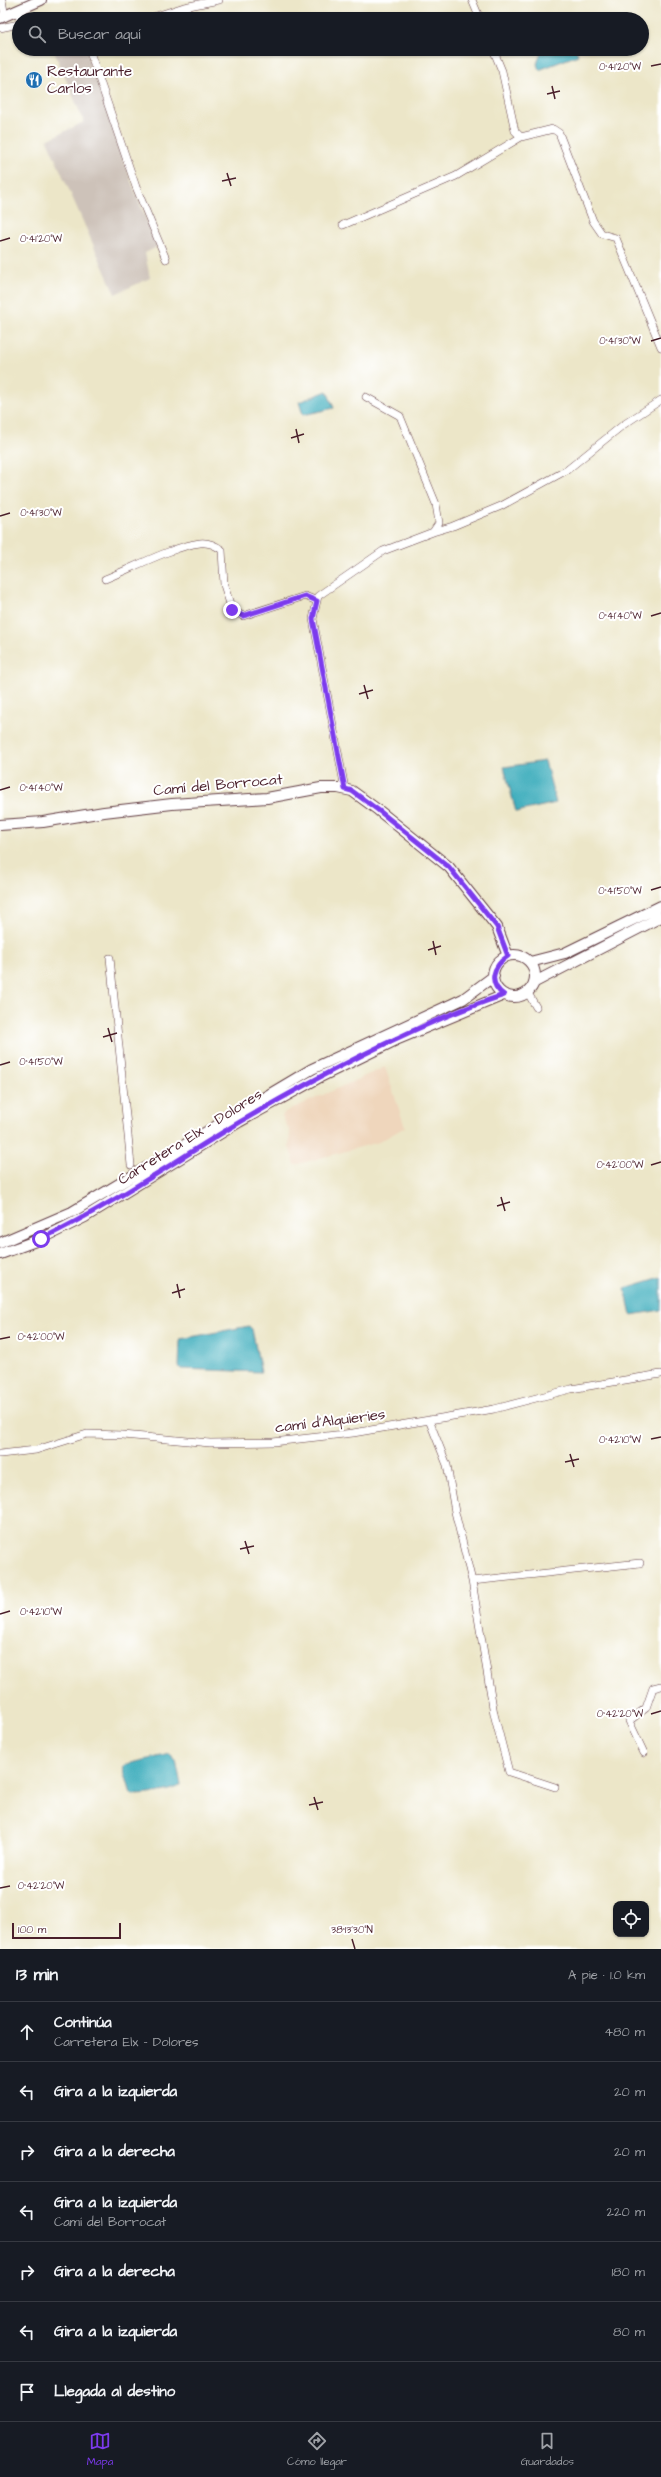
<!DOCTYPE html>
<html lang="es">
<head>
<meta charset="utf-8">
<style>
	:root { --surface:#171b24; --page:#242831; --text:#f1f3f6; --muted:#9ea1a6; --line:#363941; --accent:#7c3aed }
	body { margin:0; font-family:"Architects Daughter",sans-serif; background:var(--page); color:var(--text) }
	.controls { position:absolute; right:12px; bottom:12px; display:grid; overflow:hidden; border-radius:8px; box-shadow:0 1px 3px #0004 }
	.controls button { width:36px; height:36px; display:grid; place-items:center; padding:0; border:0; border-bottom:1px solid var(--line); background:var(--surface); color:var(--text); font:20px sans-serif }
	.scale { position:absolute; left:12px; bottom:10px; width:109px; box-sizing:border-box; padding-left:4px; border:2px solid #4a1f2b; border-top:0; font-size:11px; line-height:14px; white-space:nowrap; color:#4a1f2b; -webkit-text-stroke:3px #fff; paint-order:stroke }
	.stop { position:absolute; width:12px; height:12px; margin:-9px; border:3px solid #7c3aed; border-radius:50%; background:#fff }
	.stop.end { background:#7c3aed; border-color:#fff; box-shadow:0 1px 4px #0008 }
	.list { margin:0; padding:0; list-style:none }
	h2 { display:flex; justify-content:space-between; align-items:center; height:52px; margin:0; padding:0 16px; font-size:17px }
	h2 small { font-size:13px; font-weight:400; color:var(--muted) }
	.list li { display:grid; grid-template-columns:26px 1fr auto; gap:12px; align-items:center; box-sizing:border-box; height:60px; padding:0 16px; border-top:1px solid var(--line) }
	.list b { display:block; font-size:15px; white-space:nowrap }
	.list p { margin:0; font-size:13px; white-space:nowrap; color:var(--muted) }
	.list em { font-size:13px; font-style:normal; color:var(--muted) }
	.icon { flex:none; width:22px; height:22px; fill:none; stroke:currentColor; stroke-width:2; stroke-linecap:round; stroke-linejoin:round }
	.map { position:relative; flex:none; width:661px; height:1949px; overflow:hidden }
	.search { position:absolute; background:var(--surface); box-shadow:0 1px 3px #0004; left:12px; right:12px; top:12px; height:44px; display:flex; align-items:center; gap:10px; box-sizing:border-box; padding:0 14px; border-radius:22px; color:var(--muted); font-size:15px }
	.sheet { height:472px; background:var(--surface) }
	nav { display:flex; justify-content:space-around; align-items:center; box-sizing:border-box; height:56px; border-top:1px solid var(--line); background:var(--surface); font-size:11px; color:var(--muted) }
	nav a { display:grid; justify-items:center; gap:2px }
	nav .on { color:var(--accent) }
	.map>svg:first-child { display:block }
	.built { fill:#efd6bc }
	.industrial { fill:#cdc2b9 }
	.water { fill:#40aebd; stroke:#456674 }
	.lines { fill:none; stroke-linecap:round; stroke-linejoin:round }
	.street-casing { stroke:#623d43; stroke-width:8 }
	.secondary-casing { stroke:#623d43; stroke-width:12 }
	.street { stroke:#fff; stroke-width:7 }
	.secondary { stroke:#fff; stroke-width:10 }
	.route { stroke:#7c3aed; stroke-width:5 }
	.ticks { fill:none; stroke:#4a1f2b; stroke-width:1.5 }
	.labels { text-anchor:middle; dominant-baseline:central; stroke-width:4; stroke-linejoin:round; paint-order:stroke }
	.poi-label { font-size:15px; fill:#4a1f2b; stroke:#fff; text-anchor:start }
	.street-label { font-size:15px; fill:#4a1f2b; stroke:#fff }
	.ticks-label { font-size:10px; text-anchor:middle; fill:#4a1f2b; stroke:#fff; stroke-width:4; stroke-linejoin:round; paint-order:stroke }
</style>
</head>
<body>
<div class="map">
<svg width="661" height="1949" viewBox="0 0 661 1949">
	<rect width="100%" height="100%" fill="#fff"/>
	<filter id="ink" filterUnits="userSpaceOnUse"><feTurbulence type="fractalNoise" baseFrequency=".025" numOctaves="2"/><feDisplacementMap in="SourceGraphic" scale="8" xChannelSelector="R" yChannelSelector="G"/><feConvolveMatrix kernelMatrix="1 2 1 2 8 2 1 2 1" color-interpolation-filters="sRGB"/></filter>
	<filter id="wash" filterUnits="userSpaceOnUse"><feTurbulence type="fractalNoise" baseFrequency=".012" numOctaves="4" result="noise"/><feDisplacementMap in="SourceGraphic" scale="16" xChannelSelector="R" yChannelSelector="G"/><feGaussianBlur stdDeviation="0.9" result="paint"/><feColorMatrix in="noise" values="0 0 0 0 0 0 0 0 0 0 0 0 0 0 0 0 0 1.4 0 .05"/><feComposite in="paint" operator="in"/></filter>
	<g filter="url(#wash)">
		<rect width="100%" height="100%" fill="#ece6c8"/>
		<!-- built -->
		<path class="built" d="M385,1067L405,1127L379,1142L295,1165L289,1146L290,1132L282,1116L285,1112Z"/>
		<!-- industrial -->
		<path class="industrial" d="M53,49H86L131,181L157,247L145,253L150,278L115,294L47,140L84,122Z"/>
		<!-- water -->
		<path class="water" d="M542,49H576L578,55L539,70L537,64Z
			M327,391L334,408L303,415L299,402Z
			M545,761L556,803L516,812L504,767Z
			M661,1277V1310L631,1315L625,1288Z
			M249,1326L252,1329L261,1372L181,1369L179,1367L180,1339Z
			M170,1754L176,1760L181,1785C175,1791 139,1797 131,1794L123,1767L127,1764Z"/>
	</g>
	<g filter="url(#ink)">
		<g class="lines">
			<!-- street casing -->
			<g class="street-casing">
				<path id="street" d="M2,0L5,17
					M472,0L480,19
					M16,12L22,19
					M147,19L184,7L219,0
					M0,28L19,24
					M89,49L136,187L166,259
					M493,49L502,71L515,131L521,137L553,129L559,133L593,221L602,234L616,238L661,347
					M343,225L456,176L521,137
					M433,532L453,526L501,506L567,470L623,425L661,400
					M105,579C130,569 174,546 200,543C209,542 215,545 222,550L224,585L232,610L243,616L305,596L317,601
					M345,789L313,619L318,596L383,551L433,532L439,523L436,504L400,416L366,397
					M110,958L131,1165
					M528,993L536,1007
					M429,1420L447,1465L455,1512L472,1581L640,1563
					M0,1454L36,1450L87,1434L123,1435L210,1443L273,1442L353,1433L494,1409L571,1389L661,1374
					M472,1581L494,1714L509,1772L555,1787
					M644,1753L629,1721L646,1708L653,1688L661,1686"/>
			</g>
			<!-- secondary casing -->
			<g class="secondary-casing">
				<path id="secondary" d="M0,18L41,0
					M0,825L43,822L104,812L172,804L267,798L321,788H338L352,791L378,810L449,867L497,927L508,956
					M493 976a21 21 0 1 1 42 0a21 21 0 1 1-42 0Z
					M530,962L565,953L661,906
					M535,982L661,917
					M0,1243L72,1212L312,1069L463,999L494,976
					M0,1254L41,1239L85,1217L239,1122L320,1077L396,1040L504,995"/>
			</g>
			<!-- street -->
			<use href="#street" class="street"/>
			<!-- secondary -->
			<use href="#secondary" class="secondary"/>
		</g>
	</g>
	<g class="lines" filter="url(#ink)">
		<!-- route -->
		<path class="route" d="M41,1239C112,1205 173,1162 240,1122C320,1075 417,1023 504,995C487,983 493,966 508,956L497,927L449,867L378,810L352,791L345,789L313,619L317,601L305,596L243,616L232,610"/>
	</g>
	<!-- ticks -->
	<path class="ticks" d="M651,66L661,64M552,86L555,99M547,94L560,91M227,173L231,186M222,181L236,178M0,241L10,238M651,341L661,338M296,429L299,443M291,438L304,434M0,516L10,513M651,616L661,613M364,685L368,699M359,694L373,690M0,790L10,787M651,890L661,887M433,941L436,955M428,950L441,946M108,1028L112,1042M103,1037L117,1033M0,1065L10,1062M651,1165L661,1162M501,1197L505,1211M497,1206L510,1202M177,1284L180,1298M172,1293L185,1289M0,1339L10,1337M651,1439L661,1437M570,1454L574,1467M565,1462L579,1459M245,1541L249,1554M240,1549L254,1546M0,1614L10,1611M651,1714L661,1711M314,1797L318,1810M309,1805L323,1802M0,1888L10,1886M352,1939L355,1949"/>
	<!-- icons -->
	<defs>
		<g id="restaurant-disc" transform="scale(0.9)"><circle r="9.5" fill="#1f6fb2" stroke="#fff"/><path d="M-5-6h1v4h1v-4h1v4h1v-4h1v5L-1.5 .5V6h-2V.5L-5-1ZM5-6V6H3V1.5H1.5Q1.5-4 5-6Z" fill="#fff"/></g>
	</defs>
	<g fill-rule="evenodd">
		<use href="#restaurant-disc" x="34" y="80"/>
	</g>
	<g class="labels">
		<!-- poi labels -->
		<g class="poi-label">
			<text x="47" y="71">Restaurante<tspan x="47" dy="17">Carlos</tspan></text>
		</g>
		<!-- street labels -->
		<g class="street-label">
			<text transform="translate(218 785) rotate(-5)">Camí del Borrocat</text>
			<text transform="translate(190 1137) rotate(-32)">Carretera Elx - Dolores</text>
			<text transform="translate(330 1421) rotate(-7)">camí d'Alquieries</text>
		</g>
	</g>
	<g class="ticks-label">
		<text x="620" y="70">0°41'20"W</text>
		<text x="41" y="242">0°41'20"W</text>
		<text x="620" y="344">0°41'30"W</text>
		<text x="41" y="516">0°41'30"W</text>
		<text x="620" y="619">0°41'40"W</text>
		<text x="41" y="791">0°41'40"W</text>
		<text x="620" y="894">0°41'50"W</text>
		<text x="41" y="1065">0°41'50"W</text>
		<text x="620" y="1168">0°42'00"W</text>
		<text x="41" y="1340">0°42'00"W</text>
		<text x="620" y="1443">0°42'10"W</text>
		<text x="41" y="1615">0°42'10"W</text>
		<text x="620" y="1717">0°42'20"W</text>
		<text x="41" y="1889">0°42'20"W</text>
		<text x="352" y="1933">38°13'30"N</text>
	</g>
</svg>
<div class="controls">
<button><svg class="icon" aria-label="locate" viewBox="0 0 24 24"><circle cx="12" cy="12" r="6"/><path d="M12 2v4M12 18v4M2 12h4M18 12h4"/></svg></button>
</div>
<div class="scale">100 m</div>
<div class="stop" style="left:41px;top:1239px"></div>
<div class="stop end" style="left:232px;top:610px"></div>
<div class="search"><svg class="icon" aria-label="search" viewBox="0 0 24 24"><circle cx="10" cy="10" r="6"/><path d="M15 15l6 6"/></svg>Buscar aquí</div>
</div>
<section class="sheet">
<h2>13 min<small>A pie · 1.0 km</small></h2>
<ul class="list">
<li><svg class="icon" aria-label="ahead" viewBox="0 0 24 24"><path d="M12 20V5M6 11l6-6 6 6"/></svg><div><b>Continúa</b><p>Carretera Elx - Dolores</p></div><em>480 m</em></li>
<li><svg class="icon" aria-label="left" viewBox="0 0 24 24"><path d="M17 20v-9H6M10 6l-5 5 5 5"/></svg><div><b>Gira a la izquierda</b></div><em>20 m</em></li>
<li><svg class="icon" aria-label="right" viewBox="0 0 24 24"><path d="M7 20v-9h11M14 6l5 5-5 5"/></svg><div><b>Gira a la derecha</b></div><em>20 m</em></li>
<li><svg class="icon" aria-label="left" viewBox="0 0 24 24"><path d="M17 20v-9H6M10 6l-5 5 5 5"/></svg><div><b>Gira a la izquierda</b><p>Camí del Borrocat</p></div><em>220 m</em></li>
<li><svg class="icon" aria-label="right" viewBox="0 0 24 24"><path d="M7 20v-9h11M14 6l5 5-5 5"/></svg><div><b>Gira a la derecha</b></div><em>180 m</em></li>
<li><svg class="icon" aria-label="left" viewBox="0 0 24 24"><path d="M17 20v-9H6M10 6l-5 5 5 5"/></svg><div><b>Gira a la izquierda</b></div><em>80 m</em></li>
<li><svg class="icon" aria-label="arrive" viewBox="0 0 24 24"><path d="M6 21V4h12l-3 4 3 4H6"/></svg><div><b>Llegada al destino</b></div></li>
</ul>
</section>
<nav>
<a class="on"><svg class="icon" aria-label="map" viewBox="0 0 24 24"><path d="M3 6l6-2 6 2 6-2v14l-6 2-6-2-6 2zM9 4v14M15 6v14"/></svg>Mapa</a>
<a><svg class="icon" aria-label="directions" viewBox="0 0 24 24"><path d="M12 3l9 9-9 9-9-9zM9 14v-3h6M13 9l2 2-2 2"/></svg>Cómo llegar</a>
<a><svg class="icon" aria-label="saved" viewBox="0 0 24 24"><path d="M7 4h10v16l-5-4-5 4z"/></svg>Guardados</a>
</nav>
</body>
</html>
